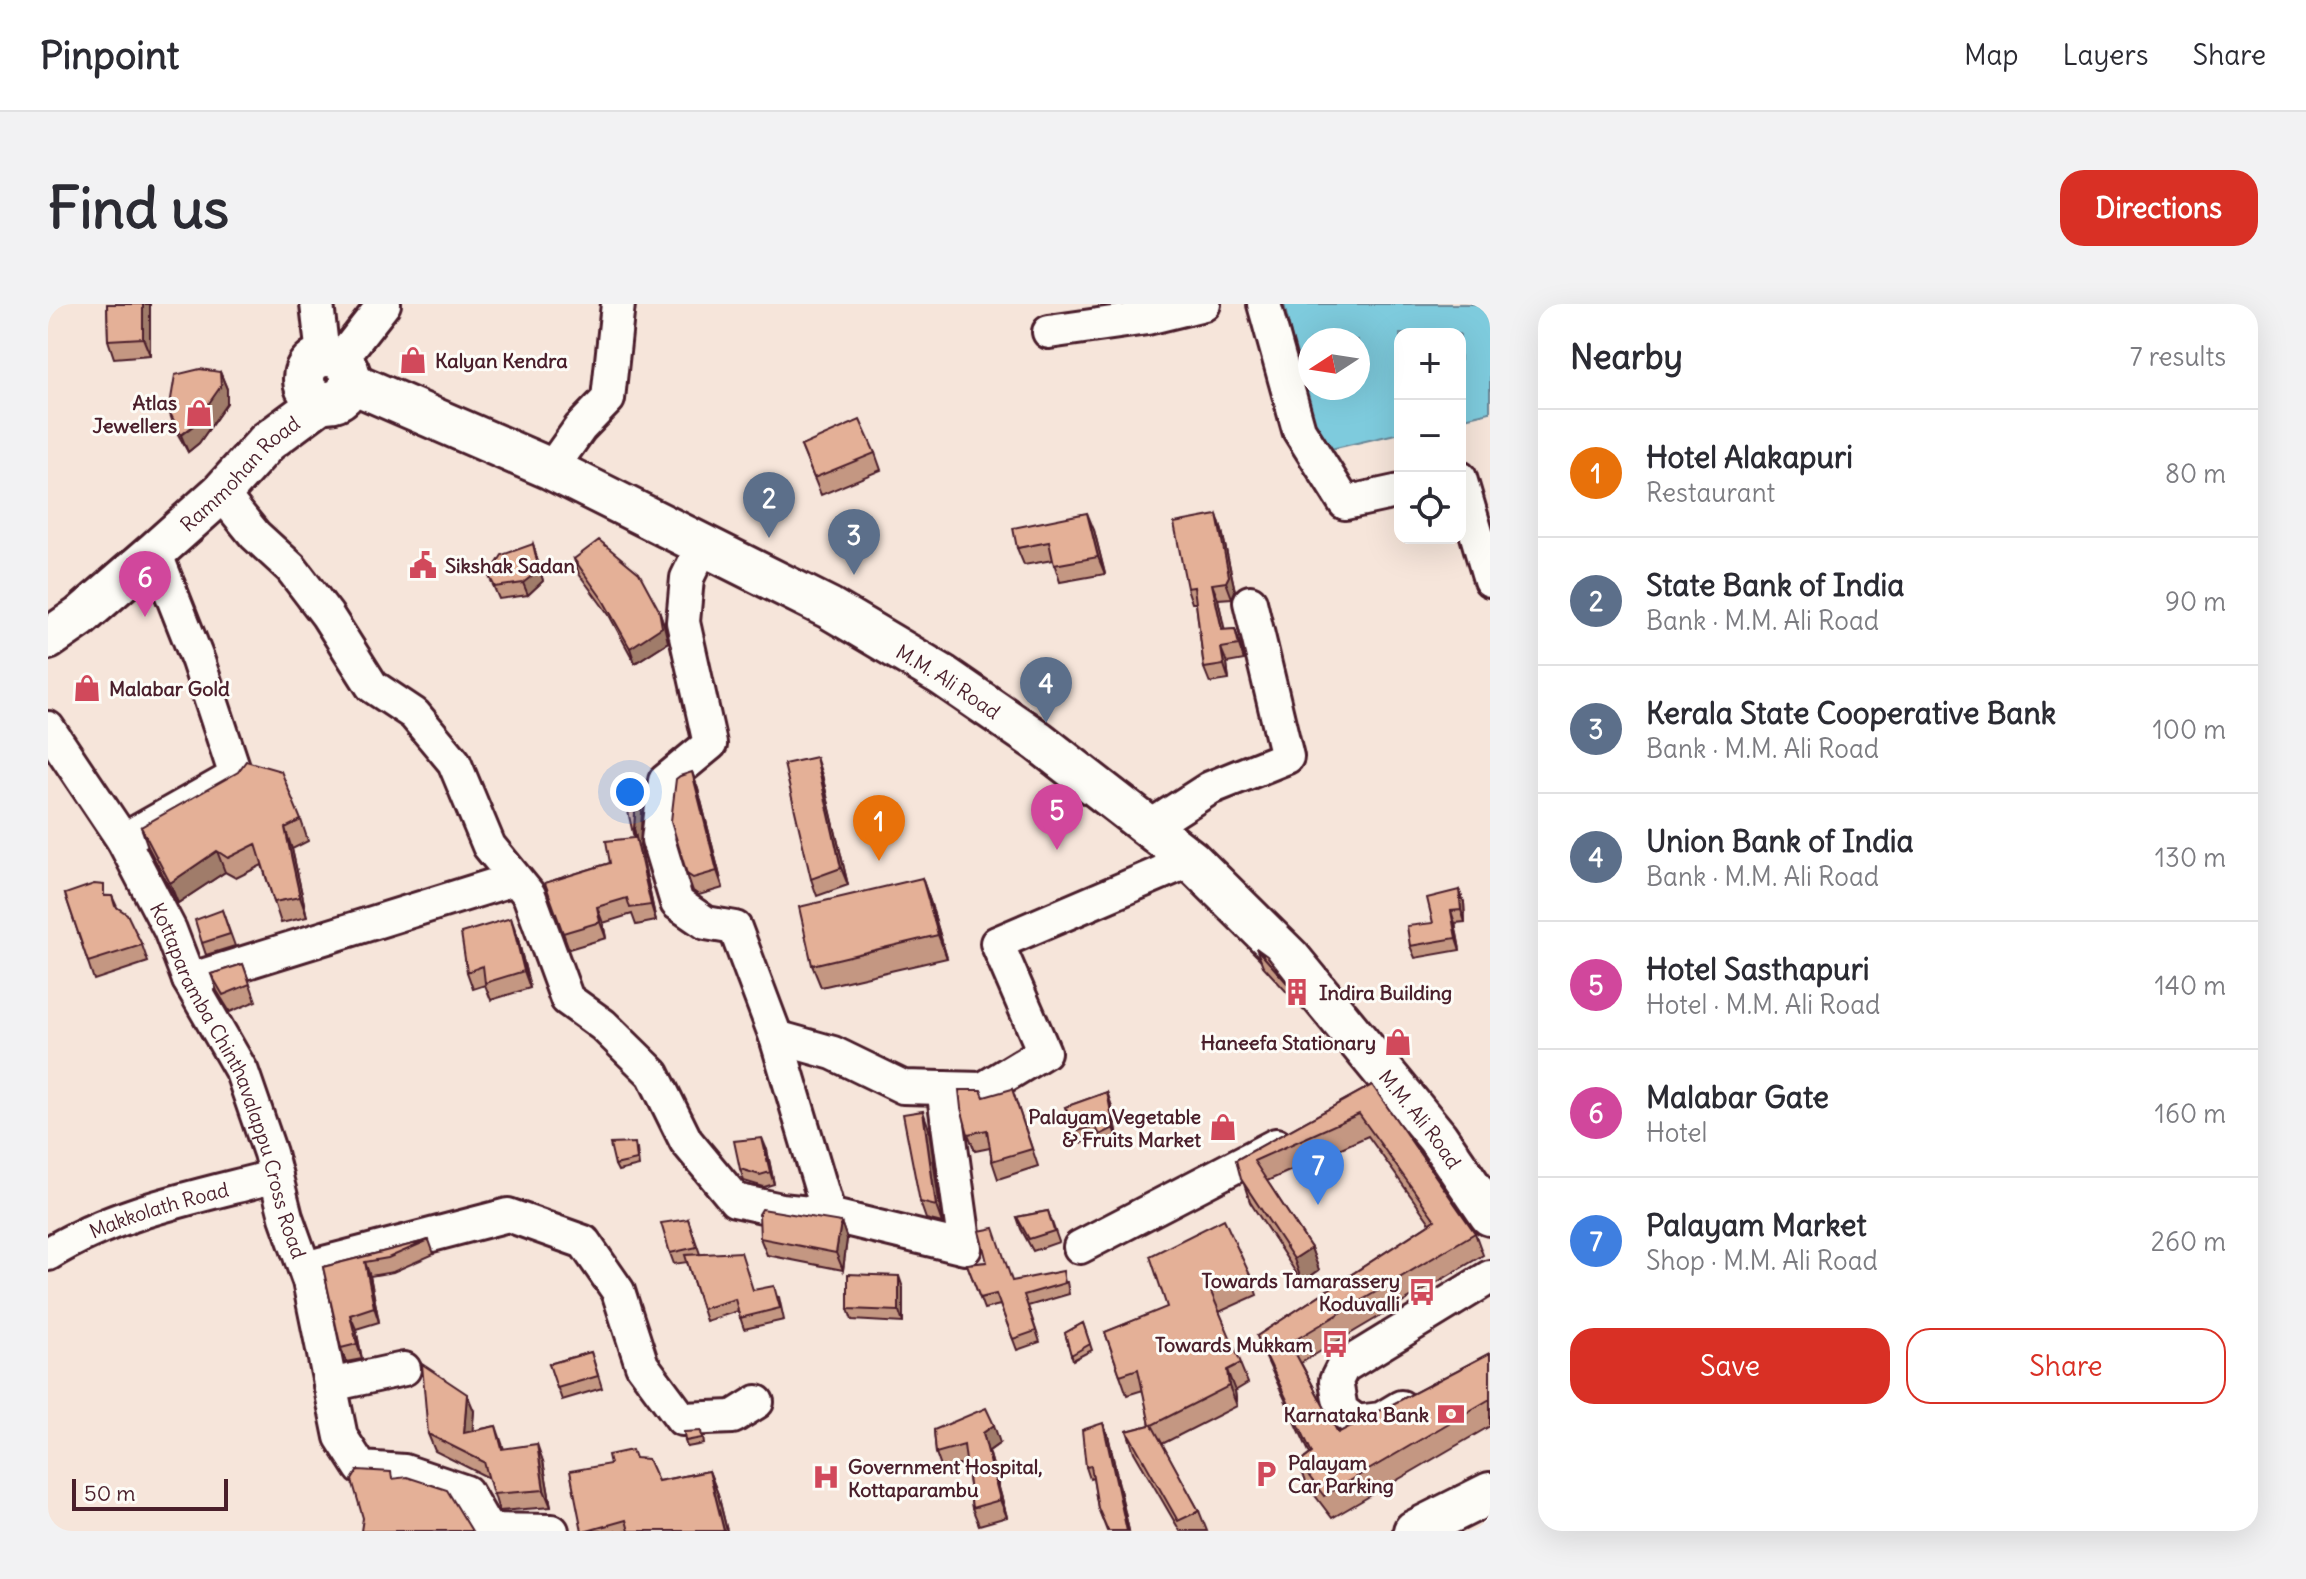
<!DOCTYPE html>
<html lang="en">
<head>
<meta charset="utf-8">
<style>
	:root { --surface:#fff; --page:#f2f2f3; --text:#2b2b33; --muted:#7c7c81; --line:#e1e1e2; --accent:#d93025 }
	body { margin:0; font-family:Delius,sans-serif; background:var(--page); color:var(--text) }
	.controls { position:absolute; right:24px; top:24px; display:grid; overflow:hidden; border-radius:16px; box-shadow:0 8px 32px #0002 }
	.controls button { width:72px; height:72px; display:grid; place-items:center; padding:0; border:0; border-bottom:2px solid var(--line); background:var(--surface); color:var(--text); font:40px sans-serif }
	.compass { position:absolute; left:1250px; top:24px; width:72px; height:72px; border-radius:50%; background:var(--surface); box-shadow:0 8px 32px #0002; rotate:258deg }
	.scale { position:absolute; left:24px; bottom:20px; width:156px; box-sizing:border-box; padding-left:8px; border:4px solid #4a1f2b; border-top:0; font-size:22px; line-height:28px; white-space:nowrap; color:#4a1f2b; -webkit-text-stroke:6px #fdfcf7; paint-order:stroke }
	.you { position:absolute; left:582px; top:488px; width:28px; height:28px; margin:-20px; border:6px solid #fff; border-radius:50%; background:#1a73e8; box-shadow:0 0 0 12px #1a73e833 }
	.badge { display:grid; place-items:center; width:52px; height:52px; border-radius:50%; background:var(--accent); color:#fff; font-size:26px; font-weight:700 }
	.pin { position:absolute; translate:-50% -66px; filter:drop-shadow(0 2px 4px #0008) }
	.pin::after { content:''; position:absolute; top:42px; width:28px; height:24px; background:inherit; clip-path:polygon(0 0,100% 0,50% 100%) }
	.list { margin:0; padding:0; list-style:none }
	h2 { display:flex; justify-content:space-between; align-items:center; height:104px; margin:0; padding:0 32px; font-size:34px }
	h2 small { font-size:26px; font-weight:400; color:var(--muted) }
	.list li { display:grid; grid-template-columns:52px 1fr auto; gap:24px; align-items:center; box-sizing:border-box; height:128px; padding:0 32px; border-top:2px solid var(--line) }
	.list b { display:block; font-size:30px; white-space:nowrap }
	.list p { margin:0; font-size:26px; white-space:nowrap; color:var(--muted) }
	.list em { font-size:26px; font-style:normal; color:var(--muted) }
	.actions { display:flex; gap:16px; padding:24px 32px }
	.actions a { flex:1; padding:18px 0; border:2px solid var(--accent); border-radius:24px; text-align:center; font-size:28px; color:var(--accent) }
	.actions .main { background:var(--accent); color:#fff }
	.icon { flex:none; width:44px; height:44px; fill:none; stroke:currentColor; stroke-width:2; stroke-linecap:round; stroke-linejoin:round }
	.map { position:relative; flex:none; width:1442px; height:1227px; overflow:hidden; border-radius:24px }
	header { display:flex; align-items:center; gap:48px; box-sizing:border-box; height:112px; padding:0 40px; background:var(--surface); border-bottom:2px solid var(--line) }
	header strong { font-size:38px }
	nav { display:flex; gap:44px; margin-inline-start:auto; font-size:28px }
	.intro { display:flex; align-items:center; justify-content:space-between; box-sizing:border-box; height:192px; padding:0 48px }
	h1 { margin:0; font-size:56px }
	.button { padding:20px 36px; border-radius:24px; background:var(--accent); color:#fff; font-size:28px; font-weight:700 }
	main { display:flex; gap:48px; padding:0 48px }
	aside { flex:1; background:var(--surface); border-radius:24px; box-shadow:0 8px 32px #0002 }
	.map>svg:first-child { display:block }
	.water { fill:#7ecbdd; stroke:#698696; stroke-width:2; fill-rule:evenodd }
	.lines { fill:none; stroke-linecap:round; stroke-linejoin:round }
	.minor-casing { stroke:#4a1f2b; stroke-width:38 }
	.major-casing { stroke:#4a1f2b; stroke-width:46 }
	.minor { stroke:#fdfcf7; stroke-width:32 }
	.major { stroke:#fdfcf7; stroke-width:40 }
	.wall { fill:#c49782; stroke:#4a1f2b; stroke-width:2 }
	.shaded-wall { fill:#a07b6a; stroke:#4a1f2b; stroke-width:2 }
	.building { fill:#e4b097; stroke:#4a1f2b; stroke-width:2 }
	.labels { text-anchor:middle; dominant-baseline:central; stroke-width:6; stroke-linejoin:round; paint-order:stroke }
	.poi-label { font-size:20px; font-weight:bold; fill:#4a1f2b; stroke:#fdfcf7; text-anchor:start }
	.street-label { font-size:20px; fill:#4a1f2b; stroke:#fdfcf7 }
</style>
</head>
<body>
<header>
<strong>Pinpoint</strong>
<nav><a>Map</a><a>Layers</a><a>Share</a></nav>
</header>
<div class="intro"><h1>Find us</h1><a class="button">Directions</a></div>
<main>
<div class="map">
<svg width="1442" height="1227" viewBox="0 0 1442 1227">
	<rect width="100%" height="100%" fill="#f6e5da"/>
	<filter id="ink" filterUnits="userSpaceOnUse"><feTurbulence type="fractalNoise" baseFrequency=".0125" numOctaves="2"/><feDisplacementMap in="SourceGraphic" scale="16" xChannelSelector="R" yChannelSelector="G"/><feConvolveMatrix kernelMatrix="1 2 1 2 8 2 1 2 1" color-interpolation-filters="sRGB"/></filter>
	<g filter="url(#ink)">
		<!-- water -->
		<path class="water" d="M1236,0H1442V108L1412,115V30H1352V129L1270,148ZM1262,36H1310V84H1262Z"/>
		<g class="lines">
			<!-- minor casing -->
			<g class="minor-casing">
				<g id="minor">
					<path d="M269,0L275,52"/>
					<path d="M1216,0L1251,126L1297,199L1352,187"/>
					<path d="M1001,28L1099,14L1156,0"/>
					<path d="M293,55L336,0"/>
					<path d="M503,165L532,124L560,95L570,0"/>
					<path d="M1412,174L1442,276"/>
					<path d="M173,189L207,231L243,264L279,311L324,382L366,410L406,458L441,542L481,591L519,695L555,721L605,770L638,837L687,896L733,906L781,911"/>
					<path d="M655,241L639,274L635,318L662,440L617,477L610,536L629,599L658,619L687,624L728,733L781,911L917,944L895,784"/>
					<path id="s1" d="M107,248L150,357L188,472L75,536L122,626L141,676L194,768L222,849L238,913L261,977L293,1133L313,1164L356,1167L418,1188L440,1226L504,1227"/>
					<path d="M0,424L75,536"/>
					<path d="M1100,524L1162,484L1239,453L1202,298"/>
					<path d="M141,676L466,575"/>
					<path d="M728,733L785,749L855,783L935,785L996,748L949,639L1143,556"/>
					<path d="M1032,943L1228,841"/>
					<path id="s2" d="M0,950C70,907 149,893 228,872"/>
					<path d="M257,964L460,911L536,938L570,987L594,1061L634,1115L685,1113L709,1098"/>
					<path d="M282,1081L356,1065"/>
					<path d="M1353,1103L1333,1115L1309,1118L1293,1106L1288,1077L1295,1063L1442,973"/>
				</g>
			</g>
			<!-- major casing -->
			<g class="major-casing">
				<g id="major">
					<circle cx="279" cy="75" r="23"/>
					<path id="s3" d="M302,78L503,165L781,304L894,371L990,437L1143,556L1242,654L1389,833L1442,911"/>
					<path id="s4" d="M0,335L32,313L107,248L173,189L219,138L273,98"/>
					<path d="M1366,1227L1442,1189"/>
				</g>
			</g>
			<!-- minor -->
			<use href="#minor" class="minor"/>
			<!-- major -->
			<use href="#major" class="major"/>
		</g>
		<!-- wall -->
		<path class="wall" d="M59,0H102V51L66,54L60,36Z
			M172,68L179,85V99L151,139L140,148L127,125L121,107Z
			M753,142L827,149L833,166L773,191Z
			M1169,211L1174,227L1187,287L1184,294L1170,295L1176,326L1187,325L1196,356L1179,359L1181,376L1162,379L1156,364L1148,299H1144L1139,284Z
			M1046,226L1057,270L1012,278L1005,256L976,261L969,244Z
			M485,240L495,277L480,291L451,295L441,272Z
			M526,255L611,306L616,321L620,338L587,359L561,311L531,270Z
			M644,468L650,485L675,584L651,591L645,587L639,570Z
			M774,471L800,581L769,592L763,575Z
			M594,508L592,541L608,617L588,621L584,610L555,619L558,634L521,645L497,579L562,559L586,534Z
			M253,516L260,537L244,545L259,613L233,619L214,561L188,574L177,568L130,599L100,543L93,523Z
			M874,574L882,597L899,654L773,683L764,661Z
			M1411,586L1416,598L1417,618L1407,619L1412,646L1367,654L1362,642L1385,619Z
			M17,590L64,592L69,603L94,641L100,658L46,676Z
			M174,606L187,642L158,651L154,639Z
			M469,631L482,684L443,696L437,681L425,685L419,668Z
			M1208,644L1249,690L1256,707L1215,662Z
			M195,660L208,697L182,708L169,687L163,670Z
			M1324,781L1427,929L1435,951L1253,1059L1290,1129L1442,1049V1122L1284,1214L1259,1181L1251,1159L1262,1150L1218,1054L1209,1032L1382,919L1320,832L1219,877L1263,944L1271,966L1254,978L1202,898L1188,856Z
			M964,785L990,862L950,875L944,857L942,844L927,847L920,830Z
			M1059,788L1063,800L1071,836L1056,843L1052,833L1034,839L1021,814L1017,803Z
			M881,825L894,919L878,915L872,898Z
			M589,845L591,862L570,867L567,861Z
			M719,846L726,880L716,883L696,877L692,865Z
			M1000,907L1011,938L985,947L973,925L969,913Z
			M640,915L652,950L706,986L731,993L736,1016L696,1025L690,1007L658,1017L639,958L626,960L622,949Z
			M793,918L799,935L795,966L719,951L712,934Z
			M381,936L386,950L345,968L322,972L331,1018L308,1025L314,1055L298,1058L293,1044L275,963Z
			M939,958L964,977L1019,978L1021,990L980,1002L992,1038L969,1046L952,1001L936,1005L919,960Z
			M1202,971L1209,991L1171,1008L1200,1079L1187,1087L1189,1102L1114,1140L1151,1207L1159,1227H1132L1086,1148L1079,1127L1102,1121L1095,1086L1079,1091L1057,1028Z
			M855,984V1019L804,1016L800,1005Z
			M1035,1019L1044,1046L1025,1056L1017,1029Z
			M543,1048L554,1084L514,1096L501,1060Z
			M426,1107L424,1127L448,1122L456,1145L495,1157L503,1203L451,1207L441,1174L387,1147L380,1130Z
			M886,1126L952,1139L941,1147L959,1213L931,1221L924,1204L918,1159L894,1166L888,1149Z
			M1060,1131L1081,1227H1059L1050,1204L1045,1174L1042,1175L1038,1163Z
			M655,1133L656,1140L639,1143L637,1137Z
			M587,1154L610,1177L661,1167L670,1190L679,1227H534L562,1160Z"/>
		<!-- shaded-wall -->
		<path class="shaded-wall" d="M95,0H102V51L95,34Z
			M172,68L179,85V99L151,139L140,148L133,131Z
			M1039,209L1046,226L1057,270L1050,253Z
			M1169,211L1174,227L1187,287L1184,294L1178,278Z
			M485,240L495,277L480,291L475,279Z
			M1164,280L1170,295L1180,341L1174,326Z
			M611,306L616,321L620,338L587,359L582,344Z
			M1187,325L1192,340L1196,356L1191,341Z
			M1173,344L1179,359L1181,376L1176,361Z
			M768,453L774,471L800,581L793,564Z
			M644,468L650,485L675,584L669,567Z
			M588,492L594,508L592,541L608,617L603,601L586,525Z
			M237,524L244,545L259,613L252,593Z
			M169,547L177,568L130,599L122,579Z
			M874,574L882,597L899,654L890,631Z
			M1411,586L1416,598L1417,618L1413,606Z
			M549,603L555,619L558,634L552,618Z
			M1403,607L1407,619L1412,646L1408,634Z
			M463,614L469,631L482,684L476,667Z
			M1059,788L1063,800L1071,836L1066,824Z
			M875,807L881,825L894,919L888,902Z
			M714,834L719,846L726,880L722,868Z
			M793,918L799,935L795,966L788,949Z
			M1263,944L1271,966L1254,978L1246,955Z
			M317,958L322,972L331,1018L326,1003Z
			M851,972L855,984V1019L851,1007Z
			M302,1011L308,1025L314,1055L309,1040Z
			M1179,1066L1187,1087L1189,1102L1181,1082Z
			M419,1090L426,1107L423,1146L416,1129Z
			M1055,1119L1060,1131L1081,1227H1079Z
			M946,1121L952,1139L941,1147L959,1213L952,1196L935,1129Z
			M489,1140L495,1157L503,1203L496,1186Z
			M661,1167L670,1190L679,1227H676Z"/>
		<!-- building -->
		<path class="building" d="M59,0H95V34L60,36Z
			M152,65L172,68L173,82L145,122L133,131L121,107L127,71Z
			M812,116L827,149L766,174L753,142Z
			M1039,209L1050,253L1006,261L1001,238L969,244L965,224Z
			M1169,211L1181,272L1178,278L1164,280L1174,326L1187,325L1191,341L1173,344L1176,361L1156,364L1146,283L1139,284L1126,219Z
			M551,236L591,269L611,306L614,323L582,344L555,296L526,255Z
			M485,240L491,266L475,279L447,283L441,272L454,251Z
			M768,453L793,564L763,575L736,460Z
			M198,457L233,467L253,516L237,524L252,593L226,598L208,540L180,554L169,547L122,579L93,523L190,468Z
			M644,468L669,567L645,574L639,570L623,517L628,475L632,472Z
			M588,492L586,525L603,601L582,604L579,594L549,603L552,618L515,629L497,579L562,559L558,537L586,534L577,494Z
			M874,574L890,631L764,661L751,603Z
			M46,580L56,581V592H64L67,602L79,610L94,641L40,658L17,590Z
			M1411,586L1413,606L1403,607L1408,634L1362,642L1359,622L1385,619L1379,594Z
			M174,606L182,630L154,639L147,616Z
			M463,614L476,667L437,679L435,662L419,668L413,629Z
			M1208,644L1219,652L1249,690Z
			M195,660L202,680L175,691L163,670Z
			M1324,781L1427,929L1242,1039L1290,1129L1442,1049V1095L1276,1192L1251,1159L1264,1149L1209,1032L1387,916L1311,810L1206,857L1263,944L1246,955L1193,875L1188,856Z
			M964,785L984,845L944,857L939,826L920,830L913,804L911,786H933L936,793Z
			M1059,788L1066,824L1052,831L1047,822L1030,827L1017,803Z
			M875,807L888,902L872,898L855,810Z
			M714,834L722,868L712,871L692,865L686,837Z
			M587,839L589,856L567,861L562,840Z
			M714,905L793,918L788,949L712,934L711,910Z
			M1000,907L1006,927L981,935L969,913Z
			M640,915L649,943L622,949L613,919Z
			M1176,915L1202,971L1163,988L1193,1059L1179,1066L1181,1082L1104,1121L1151,1207L1130,1217L1079,1127L1102,1121L1090,1065L1072,1071L1057,1028L1119,1003L1102,952Z
			M946,924L964,977L1015,967L1017,979L976,991L988,1027L965,1035L948,990L932,994L919,960L939,958L931,927Z
			M381,936L340,954L317,958L326,1003L302,1011L309,1040L293,1044L275,963Z
			M693,948L705,986L726,982L732,1004L692,1014L687,995L654,1005L637,951Z
			M800,970L851,972V1007L800,1005Z
			M1035,1019L1042,1040L1023,1051L1017,1029Z
			M543,1048L550,1072L509,1084L501,1060Z
			M374,1060L419,1090L416,1129L448,1122L454,1145L489,1140L496,1186L445,1190L436,1158L380,1130Z
			M938,1104L946,1121L935,1129L952,1196L924,1204L916,1141L888,1149L886,1126Z
			M1055,1119L1079,1227H1060L1050,1204L1043,1162L1038,1163L1034,1126Z
			M653,1127L654,1134L637,1137L636,1128Z
			M584,1146L587,1154L600,1155L610,1177L661,1167L676,1227H581L578,1216L539,1227H534L522,1167L562,1160L560,1151Z
			M310,1166L343,1168L344,1175L359,1173L399,1186L424,1227H313L315,1214L304,1176Z"/>
	</g>
	<!-- icons -->
	<defs>
		<g id="shop-bare" transform="scale(2.16)"><path d="M-5-2.5h2.3a2.7 3.5 0 0 1 5.4 0H5L5.5 6h-11ZM-1.5-2.5h3a1.5 2.3 0 0 0-3 0Z" fill="#d1495b" stroke="#fdfcf7" stroke-width="2.5" paint-order="stroke"/></g>
		<g id="civic-bare" transform="scale(2.16)"><path d="M-.6-6.5H3V-4.5H.6V-3L4-1V1h2V6H-6V1h2V-1L-.6-3ZM-1.2 2.5V6h2.4V2.5Z" fill="#d1495b" stroke="#fdfcf7" stroke-width="2.5" paint-order="stroke"/></g>
		<g id="building-bare" transform="scale(2.16)"><path d="M-4-6H4V6H1V3H-1V6H-4ZM-2.5-4.3h1.7v1.8h-1.7ZM.8-4.3h1.7v1.8H.8ZM-2.5-1h1.7V.8h-1.7ZM.8-1h1.7V.8H.8Z" fill="#d1495b" stroke="#fdfcf7" stroke-width="2.5" paint-order="stroke"/></g>
		<g id="bus-bare" transform="scale(2.16)"><path d="M-5-6H5V4H4V6H2V4H-2V6H-4V4H-5ZM-3.5-4V0h7V-4ZM-3.5 1.2v1.5H-2V1.2ZM2 1.2v1.5H3.5V1.2Z" fill="#d1495b" stroke="#fdfcf7" stroke-width="2.5" paint-order="stroke"/></g>
		<g id="bank-bare" transform="scale(2.16)"><path d="M-6-4H6V4H-6ZM0-2.3a2.3 2.3 0 1 0 0 4.6a2.3 2.3 0 1 0 0-4.6Z" fill="#d1495b" stroke="#fdfcf7" stroke-width="2.5" paint-order="stroke"/></g>
		<g id="parking-bare" transform="scale(2.16)"><path d="M-3.5-5.5H1a3.5 3.5 0 0 1 0 7H-1V5.5H-3.5ZM-1-3.4V-.6H.8a1.4 1.4 0 0 0 0-2.8Z" fill="#d1495b" stroke="#fdfcf7" stroke-width="2.5" paint-order="stroke"/></g>
		<g id="hospital-bare" transform="scale(2.16)"><path d="M-5-5h3v3.5h4V-5h3V5h-3V1.5h-4V5h-3Z" fill="#d1495b" stroke="#fdfcf7" stroke-width="2.5" paint-order="stroke"/></g>
	</defs>
	<g fill-rule="evenodd">
		<use href="#shop-bare" x="365" y="56"/>
		<use href="#shop-bare" x="151" y="109"/>
		<use href="#civic-bare" x="375" y="261"/>
		<use href="#shop-bare" x="39" y="384"/>
		<use href="#building-bare" x="1249" y="688"/>
		<use href="#shop-bare" x="1350" y="738"/>
		<use href="#shop-bare" x="1175" y="823"/>
		<use href="#bus-bare" x="1374" y="988"/>
		<use href="#bus-bare" x="1287" y="1040"/>
		<use href="#bank-bare" x="1403" y="1110"/>
		<use href="#parking-bare" x="1218" y="1170"/>
		<use href="#hospital-bare" x="778" y="1173"/>
	</g>
	<g class="labels">
		<!-- poi labels -->
		<g class="poi-label">
			<text x="387" y="56">Kalyan Kendra</text>
			<text x="129" y="98" text-anchor="end">Atlas<tspan x="129" dy="23">Jewellers</tspan></text>
			<text x="397" y="261">Sikshak Sadan</text>
			<text x="61" y="384">Malabar Gold</text>
			<text x="1271" y="688">Indira Building</text>
			<text x="1328" y="738" text-anchor="end">Haneefa Stationary</text>
			<text x="1153" y="812" text-anchor="end">Palayam Vegetable<tspan x="1153" dy="23">&amp; Fruits Market</tspan></text>
			<text x="1352" y="976" text-anchor="end">Towards Tamarassery<tspan x="1352" dy="23">Koduvalli</tspan></text>
			<text x="1265" y="1040" text-anchor="end">Towards Mukkam</text>
			<text x="1381" y="1110" text-anchor="end">Karnataka Bank</text>
			<text x="1240" y="1158">Palayam<tspan x="1240" dy="23">Car Parking</tspan></text>
			<text x="800" y="1162">Government Hospital,<tspan x="800" dy="23">Kottaparambu</tspan></text>
		</g>
		<!-- street labels -->
		<g class="street-label">
			<text stroke="none"><textPath href="#s4" startOffset="254">Rammohan Road</textPath></text>
			<text stroke="none"><textPath href="#s3" startOffset="670">M.M. Ali Road</textPath></text>
			<text stroke="none"><textPath href="#s1" startOffset="632">Kottaparamba Chinthavalappu Cross Road</textPath></text>
			<text stroke="none"><textPath href="#s3" startOffset="1318">M.M. Ali Road</textPath></text>
			<text stroke="none"><textPath href="#s2" startOffset="120">Makkolath Road</textPath></text>
		</g>
	</g>
</svg>
<div class="controls">
<button>+</button>
<button>−</button>
<button><svg class="icon" aria-label="locate" viewBox="0 0 24 24"><circle cx="12" cy="12" r="6"/><path d="M12 2v4M12 18v4M2 12h4M18 12h4"/></svg></button>
</div>
<svg class="compass" viewBox="-18 -18 36 36"><path d="M0-13l5 13h-10z" fill="#e53935"/><path d="M0 13l5-13h-10z" fill="#7c7c81"/></svg>
<div class="scale">50 m</div>
<div class="you"></div>
<div class="pin badge" style="left:831px;top:557px;background:#e8710a">1</div>
<div class="pin badge" style="left:721px;top:234px;background:#5c6f8a">2</div>
<div class="pin badge" style="left:806px;top:271px;background:#5c6f8a">3</div>
<div class="pin badge" style="left:998px;top:419px;background:#5c6f8a">4</div>
<div class="pin badge" style="left:1009px;top:546px;background:#d1479c">5</div>
<div class="pin badge" style="left:97px;top:313px;background:#d1479c">6</div>
<div class="pin badge" style="left:1270px;top:901px;background:#3f7fe0">7</div>
</div>
<aside>
<h2>Nearby<small>7 results</small></h2>
<ul class="list">
<li><span class="badge" style="background:#e8710a">1</span><div><b>Hotel Alakapuri</b><p>Restaurant</p></div><em>80 m</em></li>
<li><span class="badge" style="background:#5c6f8a">2</span><div><b>State Bank of India</b><p>Bank · M.M. Ali Road</p></div><em>90 m</em></li>
<li><span class="badge" style="background:#5c6f8a">3</span><div><b>Kerala State Cooperative Bank</b><p>Bank · M.M. Ali Road</p></div><em>100 m</em></li>
<li><span class="badge" style="background:#5c6f8a">4</span><div><b>Union Bank of India</b><p>Bank · M.M. Ali Road</p></div><em>130 m</em></li>
<li><span class="badge" style="background:#d1479c">5</span><div><b>Hotel Sasthapuri</b><p>Hotel · M.M. Ali Road</p></div><em>140 m</em></li>
<li><span class="badge" style="background:#d1479c">6</span><div><b>Malabar Gate</b><p>Hotel</p></div><em>160 m</em></li>
<li><span class="badge" style="background:#3f7fe0">7</span><div><b>Palayam Market</b><p>Shop · M.M. Ali Road</p></div><em>260 m</em></li>
</ul>
<div class="actions"><a class="main">Save</a><a>Share</a></div>
</aside>
</main>
</body>
</html>
